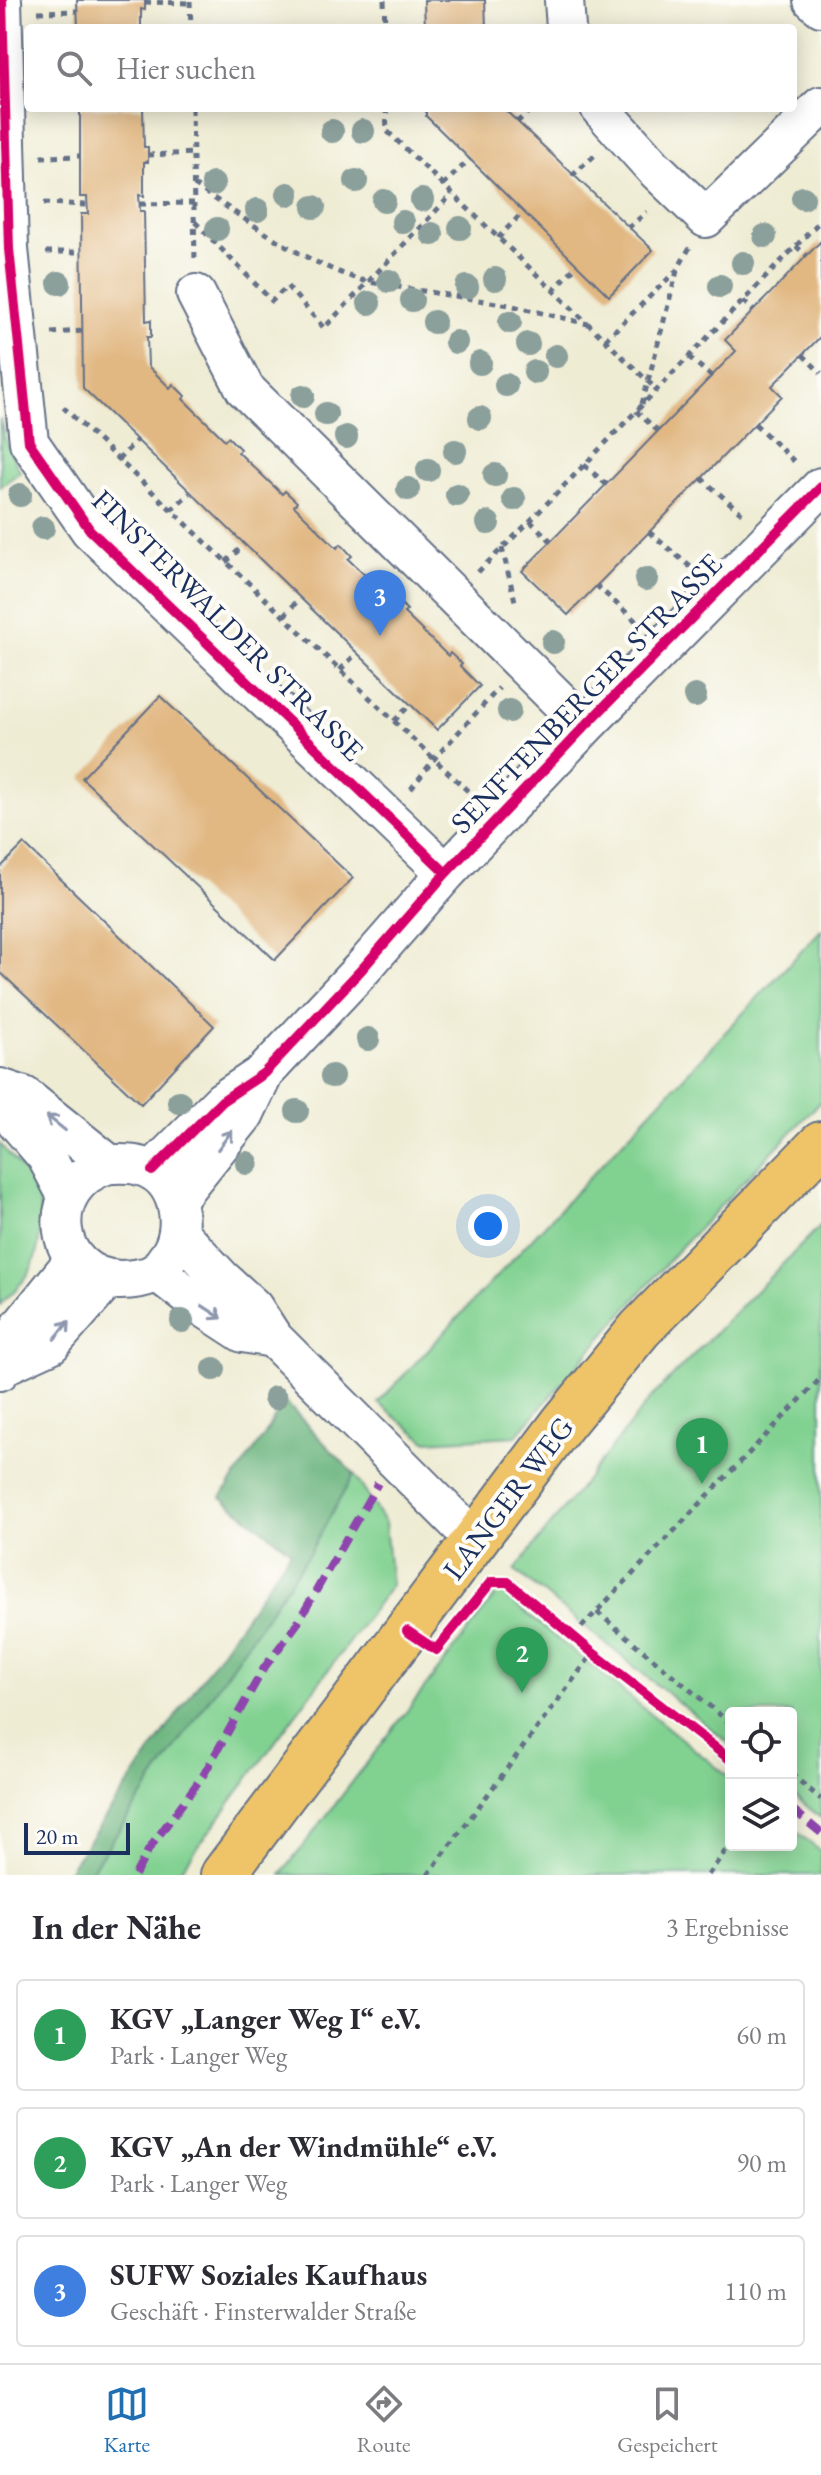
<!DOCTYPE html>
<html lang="de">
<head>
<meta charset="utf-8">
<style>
	:root { --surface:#fff; --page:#f2f2f3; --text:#2b2b33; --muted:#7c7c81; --line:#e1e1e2; --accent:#1f6fb2 }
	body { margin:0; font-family:"EB Garamond",serif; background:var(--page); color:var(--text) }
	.controls { position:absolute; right:24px; bottom:24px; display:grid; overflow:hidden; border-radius:8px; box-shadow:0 4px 20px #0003 }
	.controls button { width:72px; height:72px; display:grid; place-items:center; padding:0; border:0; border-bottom:2px solid var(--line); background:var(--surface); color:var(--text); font:40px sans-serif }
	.scale { position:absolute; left:24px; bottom:20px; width:106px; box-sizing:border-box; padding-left:8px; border:4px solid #1b2f5e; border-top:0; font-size:22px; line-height:28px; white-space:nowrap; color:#1b2f5e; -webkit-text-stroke:6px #fdfcf7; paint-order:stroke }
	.you { position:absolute; left:488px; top:1226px; width:28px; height:28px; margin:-20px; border:6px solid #fff; border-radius:50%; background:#1a73e8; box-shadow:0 0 0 12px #1a73e833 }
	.badge { display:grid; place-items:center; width:52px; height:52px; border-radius:50%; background:var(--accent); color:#fff; font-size:26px; font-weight:700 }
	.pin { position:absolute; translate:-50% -66px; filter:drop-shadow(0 2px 4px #0008) }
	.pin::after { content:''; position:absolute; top:42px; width:28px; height:24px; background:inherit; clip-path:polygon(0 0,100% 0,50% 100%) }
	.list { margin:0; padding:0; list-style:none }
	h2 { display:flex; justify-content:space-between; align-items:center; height:104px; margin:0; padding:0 32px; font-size:34px }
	h2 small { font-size:26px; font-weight:400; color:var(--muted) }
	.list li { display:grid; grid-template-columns:52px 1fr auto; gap:24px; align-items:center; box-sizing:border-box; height:112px; margin:0 16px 16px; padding:0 16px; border:2px solid var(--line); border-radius:8px }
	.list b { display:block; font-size:30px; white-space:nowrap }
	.list p { margin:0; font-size:26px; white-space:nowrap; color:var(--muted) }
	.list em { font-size:26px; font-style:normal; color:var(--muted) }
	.icon { flex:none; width:44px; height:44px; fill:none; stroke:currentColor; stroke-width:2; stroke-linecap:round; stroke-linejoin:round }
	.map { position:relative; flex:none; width:821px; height:1875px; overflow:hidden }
	.search { position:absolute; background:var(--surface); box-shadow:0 4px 20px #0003; left:24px; right:24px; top:24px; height:88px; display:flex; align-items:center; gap:20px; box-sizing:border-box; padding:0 28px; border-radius:8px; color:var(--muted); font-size:30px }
	.sheet { height:488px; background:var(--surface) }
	nav { display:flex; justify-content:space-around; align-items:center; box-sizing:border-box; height:112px; border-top:2px solid var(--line); background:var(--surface); font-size:22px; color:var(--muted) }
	nav a { display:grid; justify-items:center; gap:4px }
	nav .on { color:var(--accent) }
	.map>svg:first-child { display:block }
	.green { fill:#81d191; stroke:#4e8078; stroke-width:2 }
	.forest { fill:#68b37b; stroke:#42716c; stroke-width:2 }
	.building { fill:#e1b782 }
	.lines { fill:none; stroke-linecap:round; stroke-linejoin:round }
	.minor-casing { stroke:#657187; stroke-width:42 }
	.major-casing { stroke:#657187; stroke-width:48 }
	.path { stroke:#657187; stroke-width:5; stroke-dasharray:6 6; stroke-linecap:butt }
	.minor { stroke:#fff; stroke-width:38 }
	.major { stroke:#efc469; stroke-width:44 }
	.quiet { stroke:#8e44ad; stroke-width:8; stroke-dasharray:16 8; stroke-linecap:butt }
	.cycleway-casing { stroke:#fdfcf7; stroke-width:15 }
	.cycleway { stroke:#d6006c; stroke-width:10 }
	.tree { fill:#8b9f9b }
	.oneway { stroke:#8d97ae }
	.labels { text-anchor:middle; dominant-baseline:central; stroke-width:8; stroke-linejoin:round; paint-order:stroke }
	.street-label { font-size:30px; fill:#1b2f5e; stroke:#fdfcf7 }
</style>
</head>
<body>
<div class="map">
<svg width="821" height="1875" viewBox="0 0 821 1875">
	<rect width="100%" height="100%" fill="#fdfcf7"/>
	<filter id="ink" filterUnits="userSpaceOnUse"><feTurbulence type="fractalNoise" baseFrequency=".0125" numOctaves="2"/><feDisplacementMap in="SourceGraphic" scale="16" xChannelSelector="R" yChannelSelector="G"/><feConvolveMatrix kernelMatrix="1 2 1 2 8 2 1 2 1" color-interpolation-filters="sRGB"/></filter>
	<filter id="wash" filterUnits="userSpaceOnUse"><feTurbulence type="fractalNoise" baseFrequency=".006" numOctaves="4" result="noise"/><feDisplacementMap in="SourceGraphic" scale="32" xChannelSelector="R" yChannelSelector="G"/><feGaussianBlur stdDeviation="1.8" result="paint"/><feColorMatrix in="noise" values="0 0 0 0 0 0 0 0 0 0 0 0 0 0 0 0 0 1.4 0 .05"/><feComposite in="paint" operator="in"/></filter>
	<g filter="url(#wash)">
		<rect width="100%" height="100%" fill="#efecd4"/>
		<!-- green -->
		<path class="green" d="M0,418L6,442L20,472L0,487Z
			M821,930V1101L677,1251L516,1436L426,1441L378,1403Z
			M0,1144C12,1159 30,1175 37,1194C44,1215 40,1254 29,1273C22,1285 9,1295 0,1305Z
			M821,1225V1818L791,1793V1713H731V1745L515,1570L651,1398Z
			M354,1474L385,1523L391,1585L177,1875H88L310,1552Z
			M499,1591L731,1779V1845H791V1827L821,1852V1875H281Z"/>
		<!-- forest -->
		<path class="forest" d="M284,1401L354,1474L310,1552L88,1875H65L291,1551L221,1497L264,1436Z"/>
		<g id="blocks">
			<!-- building -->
			<path class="building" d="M77,0H145V10L141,9V28H78Z
				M424,0H485L486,28H425Z
				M80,108H143L144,147H148V162H144V196L139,195L140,211H144L146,321L151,320V337H147L148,366L170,388L173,384L185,396L183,399L225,440L228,437L240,449L238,452L282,494L285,491L297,502L294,506L337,548L341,544L352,556L348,559L393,602L396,599L407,610L404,613L448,656L450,653L462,664L460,666L480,686L437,730L83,388L81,214H88L87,197H80Z
				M426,108H503L653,250L609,296L426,116Z
				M821,241V336L772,386L782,396L568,615L522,571L736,351L725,340Z
				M160,696L353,878L275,960L82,778Z
				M24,844L214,1026L141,1104L0,972V868Z"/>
		</g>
	</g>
	<g filter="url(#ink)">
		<use href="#blocks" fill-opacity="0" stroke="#657187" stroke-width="2"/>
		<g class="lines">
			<!-- minor casing -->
			<g class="minor-casing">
				<path id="minor" d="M2,0L9,249L29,442L90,530L446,873
					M564,0L566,28
					M813,0L821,7
					M600,108L654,168L706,218L821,106
					M196,294L245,389L585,726
					M0,1088L24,1096L109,1164
					M0,1094L9,1113L46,1156L67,1196
					M109,1164C119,1164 131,1163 140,1166C179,1176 189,1228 168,1257C164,1261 161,1269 156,1272C148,1278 131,1280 120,1280C52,1278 39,1185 109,1164Z
					M152,1171L222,1101L264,1073L362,969L446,873L585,726L821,487
					M176,1200L244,1115L263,1075
					M179,1233L221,1278L253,1307L273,1338L476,1541
					M157,1272L200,1305L243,1333L273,1338
					M5,1365L51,1344L108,1279
					M0,1371L5,1365L21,1326L75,1259"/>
			</g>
			<!-- major casing -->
			<g class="major-casing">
				<path id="major" d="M223,1875L563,1423L640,1329L821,1144"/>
			</g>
			<!-- path -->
			<path class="path" d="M384,0L385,28
				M190,1L191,28
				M145,2L191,3
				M38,12L77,11
				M192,108L195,261
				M386,108L387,131L657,390
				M517,122L533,108
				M148,155L193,153
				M41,157L80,156
				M572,176L596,154
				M194,185C249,221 303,264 368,282L509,305L588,324
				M443,185L470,159
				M44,203L87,205
				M140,204L194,203
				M195,222L272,301L287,286L324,328L452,194
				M628,228L647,212
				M498,238L523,212
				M796,246L807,256
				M46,252H81
				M553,291L577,265
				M743,301L754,311
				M52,333L83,331
				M605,340L677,270L690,247
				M803,355L821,373
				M689,357L711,376
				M642,404L677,271
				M63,407L471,794
				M636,411L658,431
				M755,424L797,464
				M118,460L137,440
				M584,465L606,484
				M701,478L744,515
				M171,510L190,493
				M530,521L551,541
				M649,532L693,569
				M502,548L516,605
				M226,562L245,544
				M478,572L530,521L821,220
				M596,585L638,623
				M284,616L299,599
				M340,670L356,654
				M394,721L411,704
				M411,789L434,759L499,688
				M597,1612L731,1724
				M573,1636L821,1378
				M791,1774L821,1799
				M428,1875L593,1653
				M708,1875L731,1843"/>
			<!-- minor -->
			<use href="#minor" class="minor"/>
			<!-- major -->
			<use href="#major" class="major"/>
			<!-- quiet -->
			<path class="quiet" d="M791,1808L821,1833
				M135,1875L149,1849L204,1774L264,1668L297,1624L378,1483"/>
			<!-- cycleway casing -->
			<g class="cycleway-casing">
				<path id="cycleway" d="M2,0L9,249L29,442L90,530L446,873
					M152,1171L222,1101L264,1073L362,969L446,873L585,726L821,487
					M407,1631L436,1650L491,1582H508L593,1653L731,1760"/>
			</g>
			<!-- cycleway -->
			<use href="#cycleway" class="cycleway"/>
		</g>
		<!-- trees -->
		<g class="tree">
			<circle cx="332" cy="131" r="12"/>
			<circle cx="363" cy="131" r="12"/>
			<circle cx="356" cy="181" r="12"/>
			<circle cx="213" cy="184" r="12"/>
			<circle cx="288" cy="194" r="12"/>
			<circle cx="803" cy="198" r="12"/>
			<circle cx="422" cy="200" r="12"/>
			<circle cx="384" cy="201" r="12"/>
			<circle cx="314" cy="207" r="12"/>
			<circle cx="257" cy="210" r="12"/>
			<circle cx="403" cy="222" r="12"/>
			<circle cx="460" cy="228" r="12"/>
			<circle cx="217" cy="229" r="12"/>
			<circle cx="432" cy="234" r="12"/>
			<circle cx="765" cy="236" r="12"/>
			<circle cx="743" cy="263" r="12"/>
			<circle cx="495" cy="279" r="12"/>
			<circle cx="389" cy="281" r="12"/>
			<circle cx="59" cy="283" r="12"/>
			<circle cx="720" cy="286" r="12"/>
			<circle cx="467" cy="287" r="12"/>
			<circle cx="412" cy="300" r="12"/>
			<circle cx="369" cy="303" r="12"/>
			<circle cx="434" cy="322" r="12"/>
			<circle cx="510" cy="322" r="12"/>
			<circle cx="456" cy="342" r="12"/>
			<circle cx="528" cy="344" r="12"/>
			<circle cx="556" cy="356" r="12"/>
			<circle cx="480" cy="363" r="12"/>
			<circle cx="535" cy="372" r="12"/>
			<circle cx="506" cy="385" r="12"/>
			<circle cx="303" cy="396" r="12"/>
			<circle cx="326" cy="414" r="12"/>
			<circle cx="480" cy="418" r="12"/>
			<circle cx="346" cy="437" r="12"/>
			<circle cx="455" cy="451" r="12"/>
			<circle cx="428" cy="470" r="12"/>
			<circle cx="495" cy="475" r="12"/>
			<circle cx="408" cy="489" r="12"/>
			<circle cx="20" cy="495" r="12"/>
			<circle cx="457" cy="495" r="12"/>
			<circle cx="514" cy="499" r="12"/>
			<circle cx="488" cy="523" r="12"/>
			<circle cx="43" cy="528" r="12"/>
			<circle cx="646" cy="579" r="12"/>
			<circle cx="553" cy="642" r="12"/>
			<circle cx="695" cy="696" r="12"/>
			<circle cx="509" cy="711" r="12"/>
			<circle cx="368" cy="1039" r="12"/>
			<circle cx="332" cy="1076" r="12"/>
			<circle cx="179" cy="1102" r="12"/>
			<circle cx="297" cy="1111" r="12"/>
			<circle cx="247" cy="1163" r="12"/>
			<circle cx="182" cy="1321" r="12"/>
			<circle cx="214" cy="1369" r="12"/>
			<circle cx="275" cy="1398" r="12"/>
		</g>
		<!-- one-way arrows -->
		<defs><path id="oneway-shaft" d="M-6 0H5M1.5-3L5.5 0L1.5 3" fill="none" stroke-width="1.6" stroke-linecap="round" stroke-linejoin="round" transform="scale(2)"/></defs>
		<g class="oneway">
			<use href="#oneway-shaft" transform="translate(56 1123) rotate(-141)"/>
			<use href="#oneway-shaft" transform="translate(225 1140) rotate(-53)"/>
			<use href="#oneway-shaft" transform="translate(212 1312) rotate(33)"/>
			<use href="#oneway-shaft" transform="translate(62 1330) rotate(-50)"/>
		</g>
	</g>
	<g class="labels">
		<!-- street labels -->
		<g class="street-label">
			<text transform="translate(228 625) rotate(45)">FINSTERWALDER STRASSE</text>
			<text transform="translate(586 693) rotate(-46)">SENFTENBERGER STRASSE</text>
			<text transform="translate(508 1498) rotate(-53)">LANGER WEG</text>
		</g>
	</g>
</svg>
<div class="controls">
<button><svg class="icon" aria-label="locate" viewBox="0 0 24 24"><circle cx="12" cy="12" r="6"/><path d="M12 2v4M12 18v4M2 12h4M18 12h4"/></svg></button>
<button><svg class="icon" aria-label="layers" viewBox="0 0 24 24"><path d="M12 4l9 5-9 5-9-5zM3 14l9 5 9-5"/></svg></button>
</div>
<div class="scale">20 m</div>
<div class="you"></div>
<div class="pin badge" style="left:702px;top:1484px;background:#2e9e5b">1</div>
<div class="pin badge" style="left:522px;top:1693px;background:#2e9e5b">2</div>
<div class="pin badge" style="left:380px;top:636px;background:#3f7fe0">3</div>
<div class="search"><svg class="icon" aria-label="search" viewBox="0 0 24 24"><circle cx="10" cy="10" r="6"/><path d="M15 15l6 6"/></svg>Hier suchen</div>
</div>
<section class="sheet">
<h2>In der Nähe<small>3 Ergebnisse</small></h2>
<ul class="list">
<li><span class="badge" style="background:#2e9e5b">1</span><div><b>KGV „Langer Weg I“ e.V.</b><p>Park · Langer Weg</p></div><em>60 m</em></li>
<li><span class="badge" style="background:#2e9e5b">2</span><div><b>KGV „An der Windmühle“ e.V.</b><p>Park · Langer Weg</p></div><em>90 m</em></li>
<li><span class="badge" style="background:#3f7fe0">3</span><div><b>SUFW Soziales Kaufhaus</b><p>Geschäft · Finsterwalder Straße</p></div><em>110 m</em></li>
</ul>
</section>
<nav>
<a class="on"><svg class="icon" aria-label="map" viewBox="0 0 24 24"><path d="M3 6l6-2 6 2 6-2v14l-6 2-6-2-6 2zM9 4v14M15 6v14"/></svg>Karte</a>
<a><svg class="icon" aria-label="directions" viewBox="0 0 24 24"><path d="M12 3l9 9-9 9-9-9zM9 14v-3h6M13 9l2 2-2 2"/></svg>Route</a>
<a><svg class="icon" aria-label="saved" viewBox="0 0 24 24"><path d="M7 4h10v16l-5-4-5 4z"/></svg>Gespeichert</a>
</nav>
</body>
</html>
